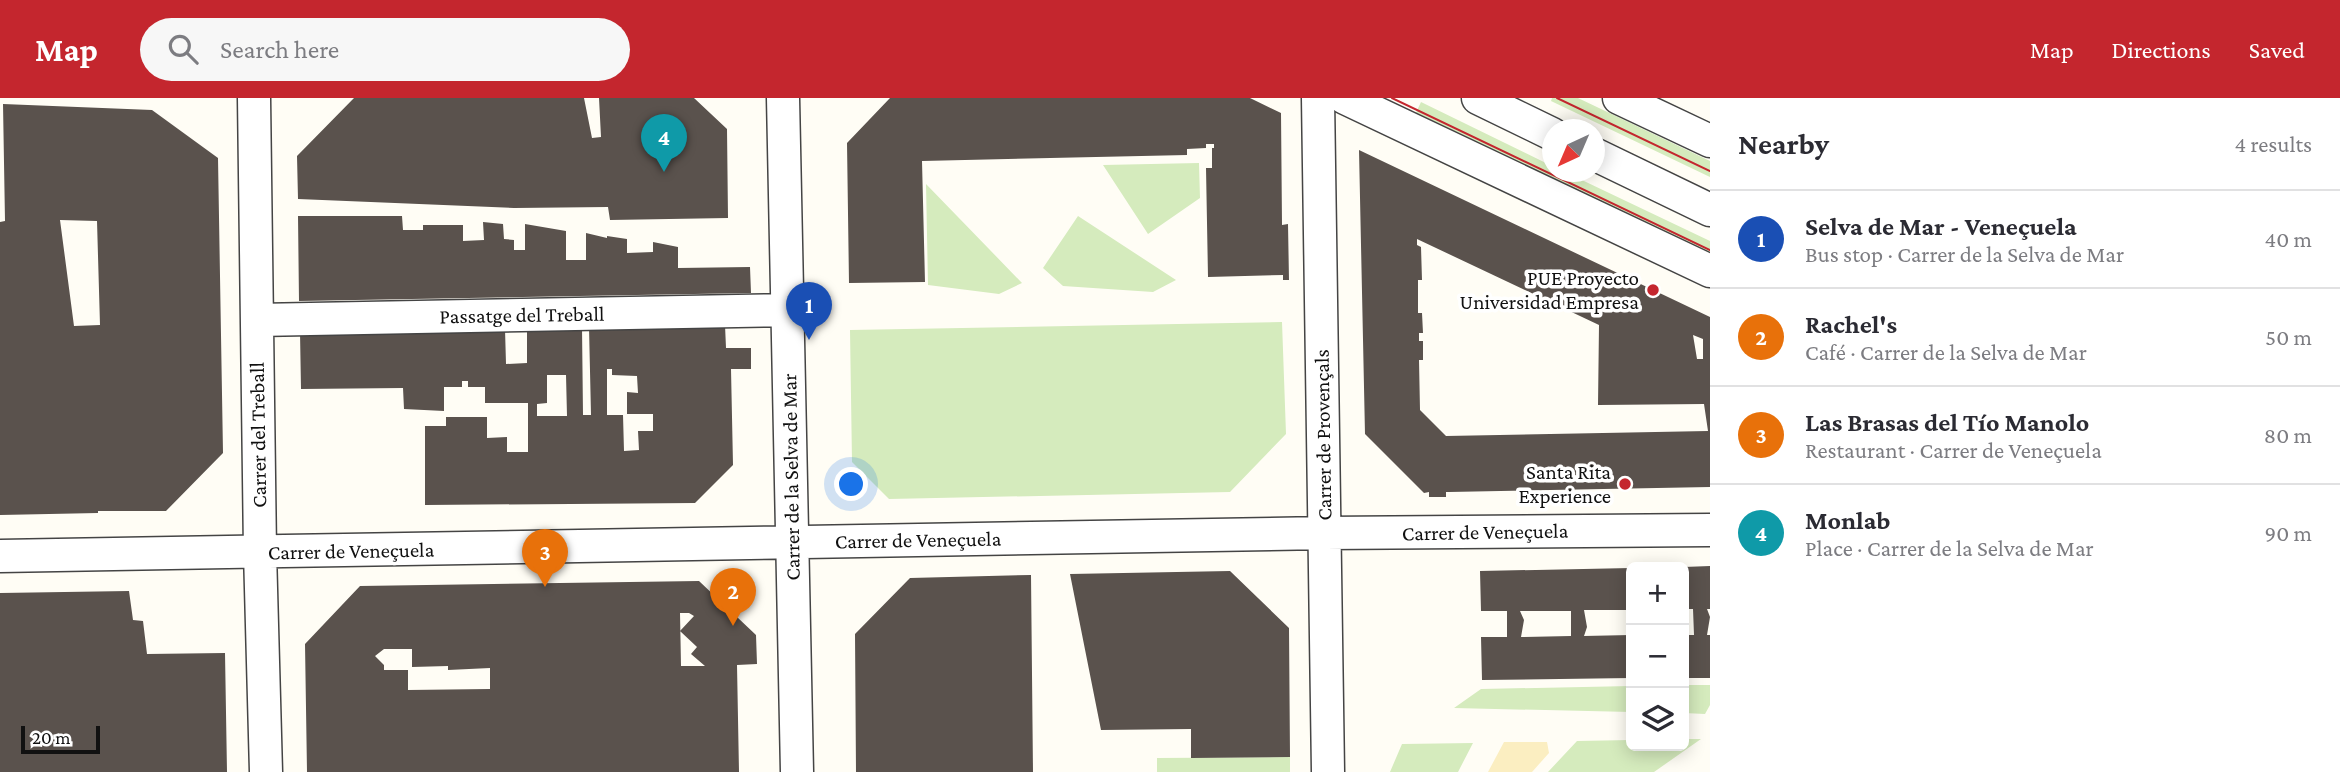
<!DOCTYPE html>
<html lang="en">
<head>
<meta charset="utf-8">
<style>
	:root { --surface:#fff; --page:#f7f7f7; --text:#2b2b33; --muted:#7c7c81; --line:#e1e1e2; --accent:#c4262e }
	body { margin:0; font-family:"Crimson Pro",serif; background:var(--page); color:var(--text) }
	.controls { position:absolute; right:21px; bottom:21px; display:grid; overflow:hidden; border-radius:10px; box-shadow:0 4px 18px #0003 }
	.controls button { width:63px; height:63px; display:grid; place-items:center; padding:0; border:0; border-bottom:2px solid var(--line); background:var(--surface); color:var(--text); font:35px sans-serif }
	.compass { position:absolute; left:1542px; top:21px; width:63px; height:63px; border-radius:50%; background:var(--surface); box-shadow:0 4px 18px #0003; rotate:224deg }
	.scale { position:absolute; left:21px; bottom:18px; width:79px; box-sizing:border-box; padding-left:7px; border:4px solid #111; border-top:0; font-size:19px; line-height:24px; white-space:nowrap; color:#111; -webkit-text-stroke:5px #fff; paint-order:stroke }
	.you { position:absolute; left:852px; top:387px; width:24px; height:24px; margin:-18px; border:5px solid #fff; border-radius:50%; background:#1a73e8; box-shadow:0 0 0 10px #1a73e833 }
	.badge { display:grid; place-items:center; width:46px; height:46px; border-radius:50%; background:var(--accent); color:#fff; font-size:23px; font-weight:700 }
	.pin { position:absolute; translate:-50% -58px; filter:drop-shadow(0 2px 4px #0008) }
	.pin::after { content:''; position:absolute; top:37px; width:24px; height:21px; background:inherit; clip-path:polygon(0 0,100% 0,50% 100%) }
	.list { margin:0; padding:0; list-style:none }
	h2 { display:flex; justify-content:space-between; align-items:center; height:91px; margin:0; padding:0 28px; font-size:30px }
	h2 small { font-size:23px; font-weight:400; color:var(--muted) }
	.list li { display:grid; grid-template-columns:46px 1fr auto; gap:21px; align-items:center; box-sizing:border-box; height:98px; padding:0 28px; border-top:2px solid var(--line) }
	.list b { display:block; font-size:26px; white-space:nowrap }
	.list p { margin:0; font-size:23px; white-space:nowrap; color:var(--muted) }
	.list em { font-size:23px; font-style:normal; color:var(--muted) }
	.icon { flex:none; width:38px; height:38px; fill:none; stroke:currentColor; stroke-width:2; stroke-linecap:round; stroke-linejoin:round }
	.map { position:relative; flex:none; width:1710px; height:674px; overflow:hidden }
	header { display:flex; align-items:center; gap:42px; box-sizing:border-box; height:98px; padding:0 35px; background:var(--accent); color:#fff }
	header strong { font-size:33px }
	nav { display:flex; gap:38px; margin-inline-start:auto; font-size:24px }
	.search { width:490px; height:63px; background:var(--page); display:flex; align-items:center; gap:18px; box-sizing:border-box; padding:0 24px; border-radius:38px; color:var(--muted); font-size:26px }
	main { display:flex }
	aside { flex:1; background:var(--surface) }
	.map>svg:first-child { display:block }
	.green { fill:#d5ebbd }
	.sand { fill:#fbeec1 }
	.building { fill:#5a524d; fill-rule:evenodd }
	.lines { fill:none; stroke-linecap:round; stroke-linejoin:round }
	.minor-casing { stroke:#444; stroke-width:35 }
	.minor { stroke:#fff; stroke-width:32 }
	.tram { stroke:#c4262e; stroke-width:2 }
	.poi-dot { fill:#c4262e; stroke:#fff; stroke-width:2.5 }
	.labels { text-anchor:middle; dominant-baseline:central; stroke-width:7; stroke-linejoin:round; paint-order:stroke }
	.poi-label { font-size:21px; fill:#111; stroke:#fff; text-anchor:end }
	.street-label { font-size:21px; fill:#111; stroke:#fff }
</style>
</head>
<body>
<header>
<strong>Map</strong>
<div class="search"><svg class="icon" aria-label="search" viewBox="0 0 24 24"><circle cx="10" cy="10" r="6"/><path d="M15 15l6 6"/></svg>Search here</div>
<nav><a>Map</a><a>Directions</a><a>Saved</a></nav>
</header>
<main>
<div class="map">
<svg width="1710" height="674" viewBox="0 0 1710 674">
	<rect width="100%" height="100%" fill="#fffdf5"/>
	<!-- green -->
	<path class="green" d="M1552,0H1578L1710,63V79L1551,3Z
		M1421,4L1552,68V74H1565L1710,143V162L1414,19Z
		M1199,65L1200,100L1148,136L1103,67Z
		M926,86L1022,185L999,196L928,187Z
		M1078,118L1176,182L1153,194L1063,188L1043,170Z
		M1282,224L1286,336L1230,394L889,401L852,364L850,232Z
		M1684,587H1710V607L1705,616L1684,615Z
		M1631,588V614L1454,610L1481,591Z
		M1684,641H1701L1654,674H1548L1577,643L1631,642V648H1684Z
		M1473,645L1458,674H1390L1402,646Z
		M1290,659V674H1157V660Z"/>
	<!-- sand -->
	<path class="sand" d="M1504,644H1547L1549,655L1532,674H1488Z"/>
	<!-- building -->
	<path class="building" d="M354,0H584L592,40L601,39L599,0H694L727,31L728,120L610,122L608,109L514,110L298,101L297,58Z
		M890,0H1250L1281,15L1282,127L1288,126L1289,182H1283V177L1208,179L1206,70H1212V50H1214V46H1206V50L1187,51V57L922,63L925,184L849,185L847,45Z
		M3,6L152,12L218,60L223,355L166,413H98V415L0,417V124L5,123ZM60,122L97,123L100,227L74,228Z
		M1359,52L1710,219V389L1449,394H1446V399H1429V394L1424,395L1365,336ZM1417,141L1599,227L1598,307L1704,306L1708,333L1446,338L1420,312L1419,262H1423V243H1419V235H1423L1422,215H1418V182H1422L1421,149L1417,147ZM1693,237L1703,241V261H1697Z
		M298,118H402L403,132H423V127H463V143L484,142L483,124L503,126L504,141L514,142V152H525V126L566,133V162H586V135L607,140V138L627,141V155L653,154V144L678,149V170L750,169L751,195L299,203Z
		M725,227L726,250H751V271H731L733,367L695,405L425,407V328H446V319H487V340L507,339V354H528V305H485V289H468V283H462V289H444V313L404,311L403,290L301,291L300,234L505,231L506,266L527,265V230L582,229L583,317H591L589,229ZM607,271H612V277L637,278L638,295L627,294V316H653V333H638L639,352L624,353L623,317H607ZM547,277H566L567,318H537V306L547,305Z
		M1710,468V511H1707L1710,519L1707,537H1710V580H1684V537H1694L1693,511H1684V469Z
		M1631,470V512H1584L1587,529L1584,538L1631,537V580L1482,582L1481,539H1507V513H1481L1480,473ZM1520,513H1571V538L1521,539L1524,522Z
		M1230,473L1289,530L1290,659L1191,660V631L1101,632L1070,476Z
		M1031,477L1033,674H856L855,536L910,480Z
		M699,483L756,537L757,566L737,567L739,674H307L305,546L360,488ZM680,515H689L694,518L680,533L697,549L691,556L705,568H681ZM384,551H412V569L448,568V572L490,570V591L408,592V572H384V567L375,558Z
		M129,493L133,522L143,523L147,556L225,555L227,674H0V495Z"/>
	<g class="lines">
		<!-- minor casing -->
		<g class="minor-casing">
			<path id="minor" d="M254,0L260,454L266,674
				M783,0L797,674
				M1318,0L1328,674
				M1345,0L1710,173
				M1478,0L1552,36
				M1619,0L1710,43
				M1594,56L1710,112
				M257,222L788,212
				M0,458L1325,435L1710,432"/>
		</g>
		<!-- minor -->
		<use href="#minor" class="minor"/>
		<!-- tram -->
		<path class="tram" d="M1392,0L1710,152
			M1557,0L1710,73"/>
	</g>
	<!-- markers -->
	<g class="poi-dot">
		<circle cx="1653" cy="192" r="7"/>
		<circle cx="1625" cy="386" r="7"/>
	</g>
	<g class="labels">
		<!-- poi labels -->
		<g class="poi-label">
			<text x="1639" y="180">PUE Proyecto<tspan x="1639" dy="24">Universidad Empresa</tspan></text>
			<text x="1611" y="374">Santa Rita<tspan x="1611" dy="24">Experience</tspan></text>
		</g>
		<!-- street labels -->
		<g class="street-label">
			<text transform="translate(522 217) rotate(-1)">Passatge del Treball</text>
			<text transform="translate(258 337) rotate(-91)">Carrer del Treball</text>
			<text transform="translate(1323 337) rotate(-91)">Carrer de Provençals</text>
			<text transform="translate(791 379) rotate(-91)">Carrer de la Selva de Mar</text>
			<text transform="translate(1485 434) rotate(-1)">Carrer de Veneçuela</text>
			<text transform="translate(918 442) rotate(-1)">Carrer de Veneçuela</text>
			<text transform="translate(351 453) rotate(-1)">Carrer de Veneçuela</text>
		</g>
	</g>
</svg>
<div class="controls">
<button>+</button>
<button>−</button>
<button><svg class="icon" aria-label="layers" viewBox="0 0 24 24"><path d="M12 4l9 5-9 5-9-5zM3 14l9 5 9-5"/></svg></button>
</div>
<svg class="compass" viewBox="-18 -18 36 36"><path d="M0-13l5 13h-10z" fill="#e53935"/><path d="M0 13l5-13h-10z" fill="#7c7c81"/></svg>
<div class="scale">20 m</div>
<div class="you"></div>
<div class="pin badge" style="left:809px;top:242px;background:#1a4fb4">1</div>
<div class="pin badge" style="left:733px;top:528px;background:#e8710a">2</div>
<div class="pin badge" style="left:545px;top:489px;background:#e8710a">3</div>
<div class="pin badge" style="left:664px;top:74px;background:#0f9aa8">4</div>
</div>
<aside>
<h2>Nearby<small>4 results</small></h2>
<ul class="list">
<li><span class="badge" style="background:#1a4fb4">1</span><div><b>Selva de Mar - Veneçuela</b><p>Bus stop · Carrer de la Selva de Mar</p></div><em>40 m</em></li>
<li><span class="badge" style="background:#e8710a">2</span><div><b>Rachel's</b><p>Café · Carrer de la Selva de Mar</p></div><em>50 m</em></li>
<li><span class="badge" style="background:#e8710a">3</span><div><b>Las Brasas del Tío Manolo</b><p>Restaurant · Carrer de Veneçuela</p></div><em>80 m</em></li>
<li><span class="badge" style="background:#0f9aa8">4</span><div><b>Monlab</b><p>Place · Carrer de la Selva de Mar</p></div><em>90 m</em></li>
</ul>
</aside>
</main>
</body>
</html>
